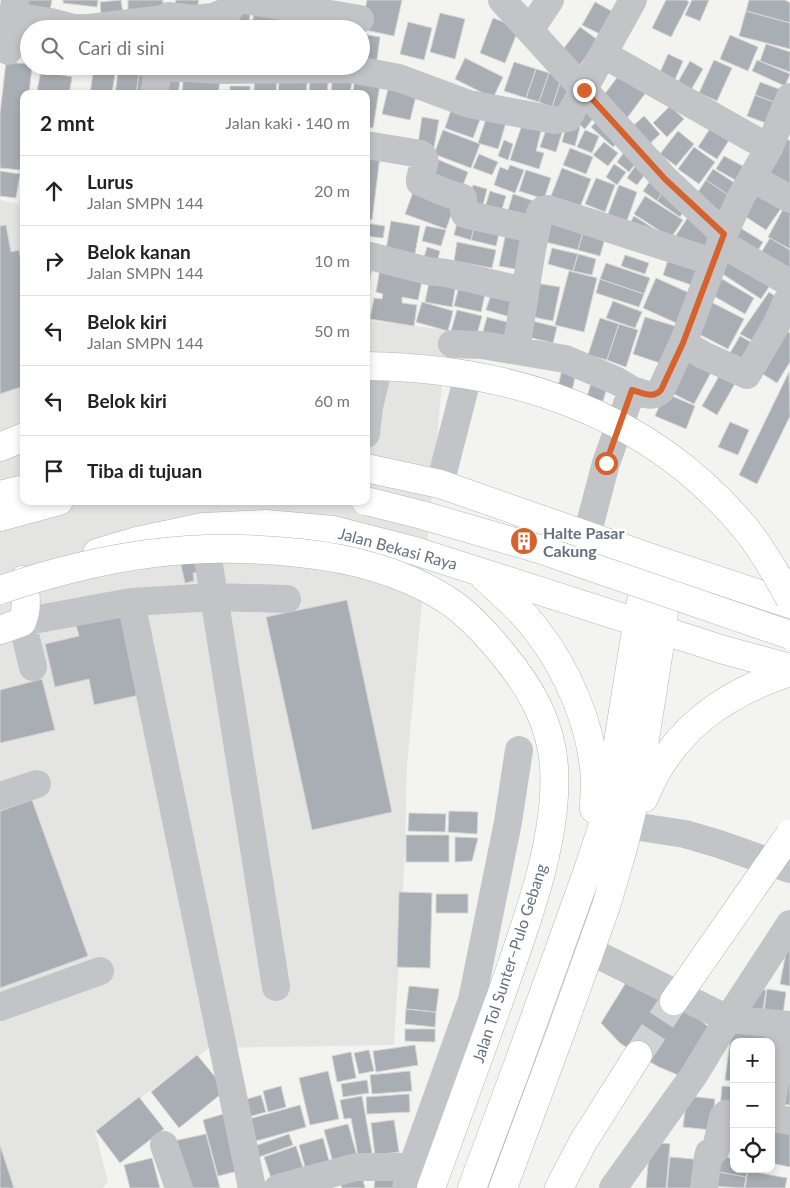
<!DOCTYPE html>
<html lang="id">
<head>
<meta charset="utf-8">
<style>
	:root { --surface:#fff; --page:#f2f2f2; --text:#222; --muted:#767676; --line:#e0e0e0 }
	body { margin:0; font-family:Lato,sans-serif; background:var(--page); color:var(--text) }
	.controls { position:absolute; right:15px; bottom:15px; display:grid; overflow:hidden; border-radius:10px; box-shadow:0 2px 8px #0003 }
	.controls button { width:45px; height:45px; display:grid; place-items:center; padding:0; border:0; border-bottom:1px solid var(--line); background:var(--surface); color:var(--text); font:25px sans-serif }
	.stop { position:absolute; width:15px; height:15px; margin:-11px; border:4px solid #d6632d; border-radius:50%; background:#fff }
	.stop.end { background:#d6632d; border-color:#fff; box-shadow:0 1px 5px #0008 }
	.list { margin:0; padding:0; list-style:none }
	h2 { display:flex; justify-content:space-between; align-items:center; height:65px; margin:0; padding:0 20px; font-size:21px }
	h2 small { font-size:16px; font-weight:400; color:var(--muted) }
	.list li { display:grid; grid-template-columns:32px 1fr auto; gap:15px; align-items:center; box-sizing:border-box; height:70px; padding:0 20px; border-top:1px solid var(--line) }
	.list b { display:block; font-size:19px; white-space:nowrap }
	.list p { margin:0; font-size:16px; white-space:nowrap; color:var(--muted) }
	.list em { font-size:16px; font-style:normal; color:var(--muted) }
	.icon { flex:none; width:28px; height:28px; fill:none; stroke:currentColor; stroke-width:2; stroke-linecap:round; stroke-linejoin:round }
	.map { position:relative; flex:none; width:790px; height:1188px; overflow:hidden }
	.search { position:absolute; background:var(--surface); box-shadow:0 2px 8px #0003; left:20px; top:20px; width:350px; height:55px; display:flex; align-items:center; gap:12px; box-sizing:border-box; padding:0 18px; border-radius:28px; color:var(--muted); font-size:19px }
	.panel { position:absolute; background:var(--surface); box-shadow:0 2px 8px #0003; left:20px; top:90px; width:350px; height:415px; border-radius:10px }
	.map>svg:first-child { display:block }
	.built { fill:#e4e5e3 }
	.building { fill:#a8aeb3; stroke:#d4d5d3 }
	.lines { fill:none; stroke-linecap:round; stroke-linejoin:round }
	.highway-tunnel { stroke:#cfd3d4; stroke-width:28; stroke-dasharray:28 14; stroke-linecap:butt }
	.highway-casing { stroke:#b2b5b8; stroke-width:29 }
	.minor { stroke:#c2c4c8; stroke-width:28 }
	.highway { stroke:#fff; stroke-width:28 }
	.highway-bridge-casing { stroke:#b2b5b8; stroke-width:29; stroke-linecap:butt }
	.highway-bridge { stroke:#fff; stroke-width:28 }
	.route { stroke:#d6632d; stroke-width:6 }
	.labels { text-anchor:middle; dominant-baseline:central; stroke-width:5; stroke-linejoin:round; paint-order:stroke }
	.poi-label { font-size:16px; font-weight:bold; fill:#64717f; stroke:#fff; text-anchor:start }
	.street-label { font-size:16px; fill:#64717f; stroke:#fff }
</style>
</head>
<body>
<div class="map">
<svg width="790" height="1188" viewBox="0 0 790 1188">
	<rect width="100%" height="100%" fill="#f3f4f0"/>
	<!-- built -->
	<path class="built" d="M0,200L24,205V501H366V320L447,330L407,765L405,853L394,1045L209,1048L95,1131L108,1182L102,1188H0Z"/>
	<!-- building -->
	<path class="building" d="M17,0H52L48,19Z
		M63,0H98L97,7L63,3Z
		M121,0L124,21L102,24L100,2Z
		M128,0H163L162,18L128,17Z
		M176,0H199L196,12L174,7Z
		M367,0H402L394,36L361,29Z
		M666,0H686L689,2L671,37L652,28Z
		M692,0H709L700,21L685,15Z
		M749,0H785L790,3V23L746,11Z
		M595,2L615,13L602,35L582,25Z
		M256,4L287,10L284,29H251Z
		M291,9L317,12L315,29H288Z
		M746,11L790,23V49L739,36Z
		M232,12L250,14L248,29H230Z
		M440,13L465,19L455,59L430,52Z
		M493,18L519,28L505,63L480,53Z
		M408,22L432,28L424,60L400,54Z
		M580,27L598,40L580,65L561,52Z
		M361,34L380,37L376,66L361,64Z
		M730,35L758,47L748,71L720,59Z
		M766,44L790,52V72L760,61Z
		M668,54L683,61L673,84L658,77Z
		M465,58L503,77L493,98L455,79Z
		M714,60L732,68L717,101L699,93Z
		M757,60L790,74L785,86L752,71Z
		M690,61L703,69L688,95L675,87Z
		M6,62L29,64V66H32L29,94H24V140L20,170L0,168V114Z
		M514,62L536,69L526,98L504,91Z
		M94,66H116L112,94H90Z
		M119,66L140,68L136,94H115Z
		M140,68L153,94H136Z
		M536,69L549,73L539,102L526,98Z
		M161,70L181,73L178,94H157Z
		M41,71L72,77L69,94H53L37,91Z
		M255,71L277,72L276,94H254Z
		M184,72L221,75L218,94H182Z
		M280,72L308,74L306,94H278Z
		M333,72L353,74L350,94H331Z
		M311,73L329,74L327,93L309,92Z
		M549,73L562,77L552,107L539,102Z
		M355,74L381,78L373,128L366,127V94H353Z
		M619,75L647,91L624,122L601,99Z
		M562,77L576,82L566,112L552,107Z
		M760,82L787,92L782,105L755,95Z
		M389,85L417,92L410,120L382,114Z
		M230,86H250V94H230Z
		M755,95L782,105L774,126L747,116Z
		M584,101L598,112L585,129L571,118Z
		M453,104L482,114L473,138L445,128Z
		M670,106L684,119L667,137L653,123Z
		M489,110L508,116L498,149L478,143Z
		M644,116L660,134L642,151L625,133Z
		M422,117L439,120L434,147L418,144Z
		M601,117L623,137L613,147L591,127Z
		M549,121L564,126L556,152L540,147Z
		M715,121L733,134L717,159L698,147Z
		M523,122L542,127L536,151L544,153L539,169L510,160Z
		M567,123L580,127L575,146L562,142Z
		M443,130L480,144L471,168L434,154Z
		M585,130L599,136L592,153L577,147Z
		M678,131L694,144L676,166L660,154Z
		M779,135L790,141V185L759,171Z
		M504,140L513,144L508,160L498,156Z
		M604,142L618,153L608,166L593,155Z
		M628,147L641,156L629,172L617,162Z
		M694,147L715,162L699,184L678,169Z
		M570,148L593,157L586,174L563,165Z
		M366,154L380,156L372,220L366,219Z
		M479,154L498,162L492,175L473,168Z
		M724,156L752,171L744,185L716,169Z
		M434,158L468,172L460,193L425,179Z
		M640,159L651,166L637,185L627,178Z
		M614,164L626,172L617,185L606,177Z
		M510,165L524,170L515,193L494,185L500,167L508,170Z
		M562,168L591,179L580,207L551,196Z
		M713,169L741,187L733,198L706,180Z
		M526,170L551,178L544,199L519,191Z
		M0,171L20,174L16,198L0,196Z
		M653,177L666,187L657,201L643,191Z
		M596,178L615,185L605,212L585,204Z
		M706,180L733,198L723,213L696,195Z
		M473,185L487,189L481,213L466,210Z
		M619,185L637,192L627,221L608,214Z
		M754,185L784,204L766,230L737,211Z
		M415,187L456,202L446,229L405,214Z
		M666,187L689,204L680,217L657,201Z
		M490,191L506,196L499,219L483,214Z
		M513,194L542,204L535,223L507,214Z
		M645,196L683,220L671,238L634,214Z
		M787,202L790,204V249L768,237Z
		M690,214L720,233L705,256L675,237Z
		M549,215L585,225L578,250L542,241Z
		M634,216L659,232L630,223Z
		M458,219L475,223L471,240L454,235Z
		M391,221L420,226L414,259L385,255Z
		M366,223L385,226L383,238L366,236Z
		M475,223L500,229L496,246L471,240Z
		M734,224L763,242L753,258L724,240Z
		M6,225L11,252L19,250L22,269H24V386L0,394V226Z
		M585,225L607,231L600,256L578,250Z
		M426,226L446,230L441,246L422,241Z
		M507,228L529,233L521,270L499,266Z
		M770,238L790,250V282L756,261Z
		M457,242L496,250L492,268L454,261Z
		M427,247L440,251L435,271L421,267Z
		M552,248L578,254L573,271L548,264Z
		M728,249L774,279L761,299L715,269Z
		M578,254L596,259L592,275L573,271Z
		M670,254L707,267L700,288L663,275Z
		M625,255L649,263L645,274L621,266Z
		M366,259L373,260L368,292H366Z
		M381,263L424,271L418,300L402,297V303L417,305L414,326L370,319L374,298L382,299L383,294L376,292Z
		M606,263L650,278L644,294L600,279Z
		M569,271L597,278L584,332L555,325Z
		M431,273L457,278L452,307L425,302Z
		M717,276L754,298L745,314L707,292Z
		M656,278L696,296L683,326L643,308Z
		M461,279L487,285L481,312L454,306Z
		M600,279L644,294L639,307L596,293Z
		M535,283L560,287L553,321L528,316Z
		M493,288L521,296L514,318L486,310Z
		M769,292L783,302L759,344L740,334Z
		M613,301L642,312L635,328L606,318Z
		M709,301L744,319L728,349L693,331Z
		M422,302L453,311L448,331L416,322Z
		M457,310L482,316L475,341L450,335Z
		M487,317L519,325L513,348L481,339Z
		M645,317L678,327L666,365L633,354Z
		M600,318L619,324L607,360L588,355Z
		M528,320L557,327L553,343L524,336Z
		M619,324L638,330L626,367L607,360Z
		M781,327L790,333V362L777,383L755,369Z
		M740,336L756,345L746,362L730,353Z
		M689,352L715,365L694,404L668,391Z
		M564,361L578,365L570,399L556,395Z
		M722,371L737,380L717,415L702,406Z
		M789,372L790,416L757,484L739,475Z
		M593,376L609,381L603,401L587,397Z
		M665,393L695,406L686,429L655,416Z
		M730,422L749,430L738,455L718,447Z
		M178,552L206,570L193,573L194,581L185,583Z
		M347,600L392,812L312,830L266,617Z
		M125,610L144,694L94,705L89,679L55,687L45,644L79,636L75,621Z
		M42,679L55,730L0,743V690Z
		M32,800L88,956L0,988V811Z
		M449,811L478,812L477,834L448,832Z
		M409,813L446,814L445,832L408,831Z
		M406,835H449V862H406Z
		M455,837L478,838L472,861L455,862Z
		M399,892L432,893L430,968L397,967Z
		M436,894H468V913H436Z
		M790,932V986L780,984Z
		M627,981L693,1014L713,1031L683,1077L659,1067L638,1055L620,1043L601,1023Z
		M409,986L439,989L436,1012L406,1009Z
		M755,989L766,990L761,1022L749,1021Z
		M767,989L786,992L782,1021L763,1019Z
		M406,1009L436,1012L435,1027L405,1024Z
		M732,1027L775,1032L771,1042H734V1081L725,1080Z
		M405,1029H435V1042L405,1041Z
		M415,1045L418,1065L376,1072L373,1051Z
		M369,1050L374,1071L359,1074L354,1053Z
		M351,1052L356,1078L337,1082L332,1056Z
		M197,1055L226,1090L179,1128L151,1092Z
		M328,1071L339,1119L310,1125L299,1078Z
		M410,1071L412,1091L372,1094L370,1075Z
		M367,1080L369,1093L343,1097L341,1084Z
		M781,1080L790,1081V1105L778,1104Z
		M281,1086L286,1107L268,1112L263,1091Z
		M722,1086L734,1087V1109L720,1108Z
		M409,1094L410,1112L367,1114L366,1097Z
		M261,1095L266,1112L248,1117L244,1100Z
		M362,1096L372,1153L358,1155L351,1118L344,1119L340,1100Z
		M687,1096L715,1099L711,1130L683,1127Z
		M139,1097L164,1129L120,1163L96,1131Z
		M300,1105L306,1127L256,1141L249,1119Z
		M227,1113L242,1170L218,1176L203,1120Z
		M394,1120L399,1152L375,1155L371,1123Z
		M348,1124L357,1156L333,1162L324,1130Z
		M771,1127L790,1131V1167L771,1163Z
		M206,1134L220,1188H186L174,1141Z
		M289,1134L293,1145L256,1158L252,1147Z
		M323,1138L329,1161L305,1167L299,1145Z
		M650,1142L670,1144L666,1188H646Z
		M0,1145L14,1188H0Z
		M296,1146L304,1171L272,1181L264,1157Z
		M716,1155L734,1159V1169H748L746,1177L713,1171Z
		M670,1157L704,1160L702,1188H667Z
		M152,1158L160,1188H130L124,1165Z
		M376,1167L396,1169L394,1188H374Z
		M360,1169L365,1188H342L338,1175Z
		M713,1171L746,1177L744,1188L710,1186Z
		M748,1171L787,1178L785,1188H745Z"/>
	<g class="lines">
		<!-- highway-tunnel -->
		<path class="highway-tunnel" d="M638,1055L674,1001"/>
		<!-- highway casing -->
		<g class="highway-casing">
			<path id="highway" d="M0,447L24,437
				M366,468L440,484L660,561L790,604
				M0,495L24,489
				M0,517L59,501
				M97,553L137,541L203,527L266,524L333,530L415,551L724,650L790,668
				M484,577C502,593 520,609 535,628C568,670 592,726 595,779C595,789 594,799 594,809
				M0,630L22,622C28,608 26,594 23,580
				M644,798C671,731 723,694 790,672
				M431,1188L499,1001
				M472,1188L520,1059L588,870L601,831L613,773L640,606L644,589L660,561
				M503,1188L562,1029L606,906L622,852L637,790L662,631L665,601L661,569
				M559,1188L583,1142L638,1055"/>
		</g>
		<!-- minor -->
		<path class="minor" d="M245,0L360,19
			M502,0L665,179L724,234
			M13,16L51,22L74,28H89L164,19L168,16L194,19L213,17L228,11L237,0
			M530,30L550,0
			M8,51L15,0
			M603,54L633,0
			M151,66L223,70L351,69L399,78L469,104L554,120L568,118L603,54L769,148
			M154,94L159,66
			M366,145L421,154C430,161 419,172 420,182L449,194L463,198L464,211L465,214L536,230
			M752,178L790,199
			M720,243L790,283
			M366,255L428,271L446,273L525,291
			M683,343L703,355L747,375L776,325L790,295
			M452,344L482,345L565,359L617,381L632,390
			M516,350L532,249L540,213L543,210L548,209L713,262
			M366,434L369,407L375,382
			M440,484L464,391
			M203,527L276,987
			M587,535L606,463L632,390C643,393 652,399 661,390L683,343L724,234L741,197L769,148L790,97
			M131,602L252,1188
			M33,667L22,622L131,602L215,597L287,599
			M0,796L37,784
			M633,826L685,834L719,844L790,869
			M590,951L728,1019L790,1025
			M0,1007L100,971
			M771,1105L778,1066L780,1024
			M771,1118L790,1121
			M164,1145L179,1188
			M278,1188L356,1167H412
			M406,1188L412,1167L472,1000L508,822L519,750
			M613,1188L694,1075L728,1019L790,924
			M704,1188L708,1157L709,1153L714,1151L716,1149L723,1117L726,1114H734"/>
		<!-- highway -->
		<use href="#highway" class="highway"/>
		<!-- highway-bridge casing -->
		<g class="highway-bridge-casing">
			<path id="highway-bridge" d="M366,366C512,368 650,413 745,528C763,550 777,575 790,599
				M366,501L422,515L539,549L790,635
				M0,590C103,555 192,541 300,553C348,558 397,570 439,595C464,609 484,631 502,653C530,687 551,722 554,767C559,841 523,932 499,1001
				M674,1001L790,834"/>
		</g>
		<!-- highway-bridge -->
		<use href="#highway-bridge" class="highway-bridge"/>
	</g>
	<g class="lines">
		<!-- route -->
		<path class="route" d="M584,90L665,179L724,234L683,343L661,390C653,399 643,393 632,390L606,463"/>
	</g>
	<!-- icons -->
	<defs>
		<g id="building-disc" transform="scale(1.4375)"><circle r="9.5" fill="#d6632d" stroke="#fff"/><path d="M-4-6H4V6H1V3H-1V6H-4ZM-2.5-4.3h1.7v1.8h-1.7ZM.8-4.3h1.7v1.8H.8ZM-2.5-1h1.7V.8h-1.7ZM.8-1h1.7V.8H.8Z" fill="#fff"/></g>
	</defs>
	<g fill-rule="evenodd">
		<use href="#building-disc" x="524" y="541"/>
	</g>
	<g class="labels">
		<!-- poi labels -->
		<g class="poi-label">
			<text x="543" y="532">Halte Pasar<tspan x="543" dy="18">Cakung</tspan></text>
		</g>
		<!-- street labels -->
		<g class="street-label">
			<text transform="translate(398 548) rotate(15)">Jalan Bekasi Raya</text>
			<text transform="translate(509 963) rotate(-72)">Jalan Tol Sunter–Pulo Gebang</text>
		</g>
	</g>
</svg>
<div class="controls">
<button>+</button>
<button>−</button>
<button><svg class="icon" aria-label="locate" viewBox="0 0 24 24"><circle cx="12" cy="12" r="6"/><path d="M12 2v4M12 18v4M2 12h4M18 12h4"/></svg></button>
</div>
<div class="stop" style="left:606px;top:463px"></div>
<div class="stop end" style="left:584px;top:90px"></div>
<div class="search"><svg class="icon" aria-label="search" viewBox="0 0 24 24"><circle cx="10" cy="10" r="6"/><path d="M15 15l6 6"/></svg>Cari di sini</div>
<section class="panel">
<h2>2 mnt<small>Jalan kaki · 140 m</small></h2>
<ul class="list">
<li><svg class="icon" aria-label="ahead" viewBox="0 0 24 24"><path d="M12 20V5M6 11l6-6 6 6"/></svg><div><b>Lurus</b><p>Jalan SMPN 144</p></div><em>20 m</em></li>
<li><svg class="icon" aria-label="right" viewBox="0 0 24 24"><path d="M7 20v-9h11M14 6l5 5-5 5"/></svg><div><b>Belok kanan</b><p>Jalan SMPN 144</p></div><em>10 m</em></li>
<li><svg class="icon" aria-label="left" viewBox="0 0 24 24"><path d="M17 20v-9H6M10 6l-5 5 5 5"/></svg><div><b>Belok kiri</b><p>Jalan SMPN 144</p></div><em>50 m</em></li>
<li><svg class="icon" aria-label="left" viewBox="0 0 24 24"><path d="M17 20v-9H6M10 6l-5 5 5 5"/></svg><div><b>Belok kiri</b></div><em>60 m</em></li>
<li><svg class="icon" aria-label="arrive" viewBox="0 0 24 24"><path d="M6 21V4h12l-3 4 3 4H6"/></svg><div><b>Tiba di tujuan</b></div></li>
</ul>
</section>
</div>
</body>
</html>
